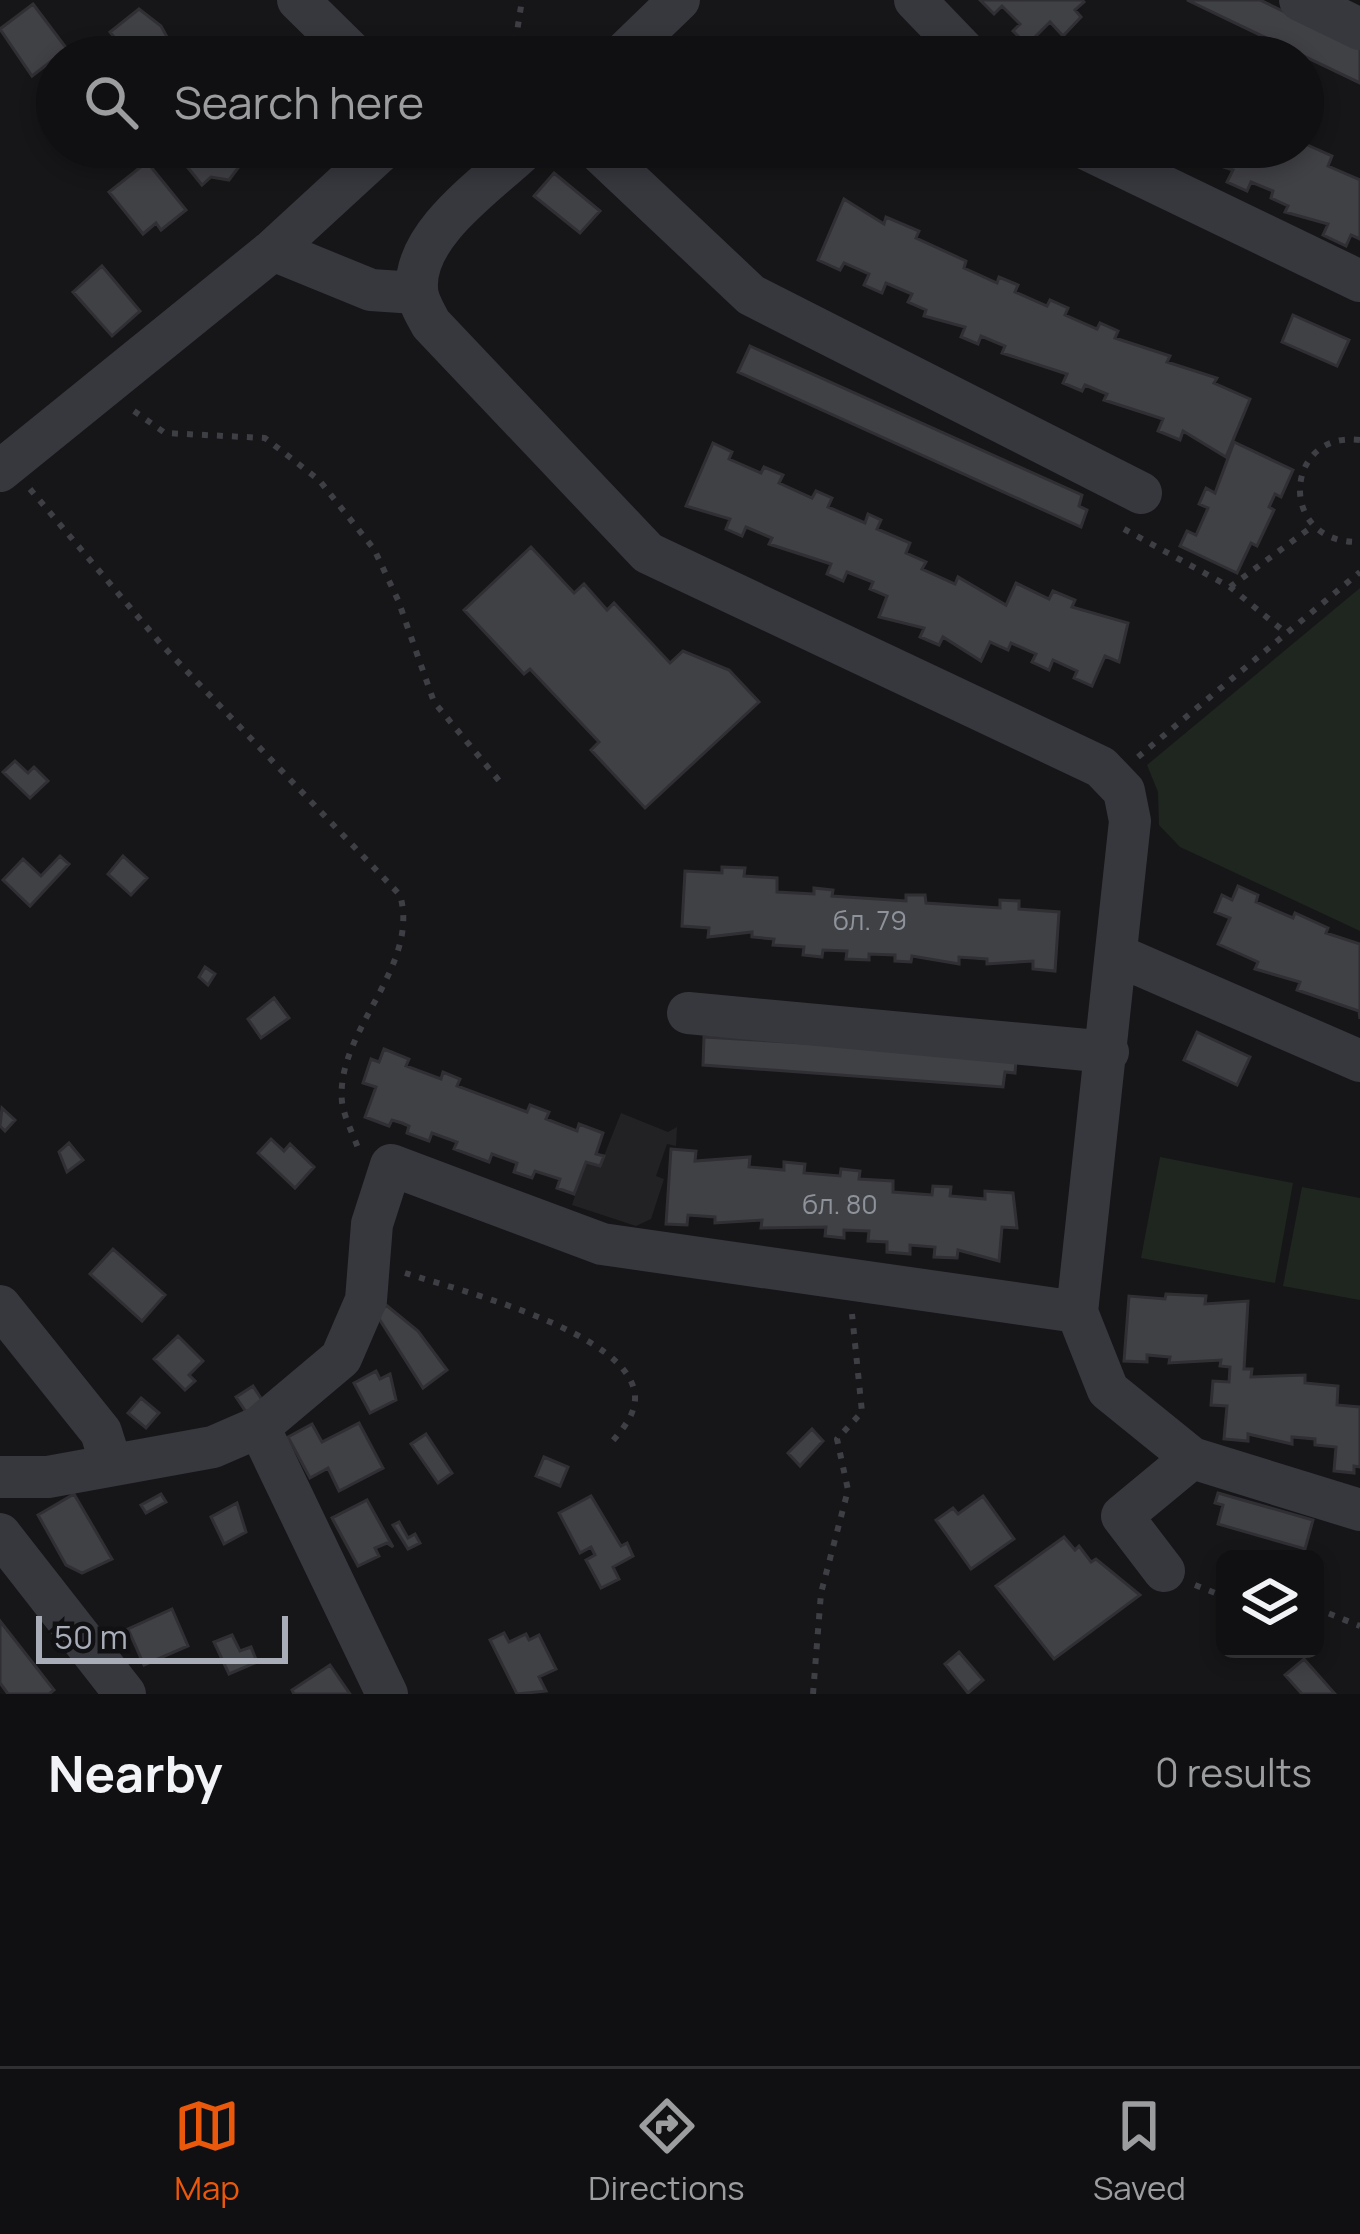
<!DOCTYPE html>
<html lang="en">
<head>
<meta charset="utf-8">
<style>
	:root { --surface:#101012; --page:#19191b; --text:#f1f3f6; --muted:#9c9d9f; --line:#303032; --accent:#ea580c }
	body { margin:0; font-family:Manrope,sans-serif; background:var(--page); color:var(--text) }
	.controls { position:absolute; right:36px; bottom:36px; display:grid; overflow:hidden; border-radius:18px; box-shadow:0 6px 18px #0003 }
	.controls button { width:108px; height:108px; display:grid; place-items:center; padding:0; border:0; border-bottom:3px solid var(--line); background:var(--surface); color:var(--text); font:60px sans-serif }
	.scale { position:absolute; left:36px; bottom:30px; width:252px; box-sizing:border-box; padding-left:12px; border:6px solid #a8adb8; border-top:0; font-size:33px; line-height:42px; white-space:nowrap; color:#a8adb8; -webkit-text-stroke:9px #111113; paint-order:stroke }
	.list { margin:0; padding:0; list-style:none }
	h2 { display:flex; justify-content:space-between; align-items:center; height:156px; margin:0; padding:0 48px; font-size:51px }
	h2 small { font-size:39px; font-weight:400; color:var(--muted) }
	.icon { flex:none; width:66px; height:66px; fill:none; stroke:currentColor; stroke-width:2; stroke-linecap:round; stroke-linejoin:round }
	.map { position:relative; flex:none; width:1360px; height:1694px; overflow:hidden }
	.search { position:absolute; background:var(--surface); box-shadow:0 6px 18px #0003; left:36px; right:36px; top:36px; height:132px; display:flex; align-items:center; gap:30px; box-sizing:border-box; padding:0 42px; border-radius:66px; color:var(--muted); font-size:45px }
	.sheet { height:372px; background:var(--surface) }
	nav { display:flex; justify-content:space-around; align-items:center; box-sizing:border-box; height:168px; border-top:3px solid var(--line); background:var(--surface); font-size:33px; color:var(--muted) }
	nav a { display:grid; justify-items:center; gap:6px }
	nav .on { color:var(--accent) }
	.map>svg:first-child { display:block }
	.built { fill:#222225 }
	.green { fill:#1e261f }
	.building { fill:#404145; stroke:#303034; stroke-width:3 }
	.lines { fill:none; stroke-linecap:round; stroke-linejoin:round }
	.path { stroke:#3d3f44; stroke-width:6; stroke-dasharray:6 9; stroke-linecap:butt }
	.minor { stroke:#37383d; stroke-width:42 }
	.labels { text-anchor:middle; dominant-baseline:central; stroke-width:9; stroke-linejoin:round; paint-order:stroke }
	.number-label { font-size:27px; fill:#8e929b }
</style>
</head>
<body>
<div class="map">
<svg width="1360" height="1694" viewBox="0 0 1360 1694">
	<rect width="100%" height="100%" fill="#161618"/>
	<!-- built -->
	<path class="built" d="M621,1113L668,1132L677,1127L676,1146L667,1144L656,1176L664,1179L651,1219L636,1226L572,1205L586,1162L600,1166Z"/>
	<!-- green -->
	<path class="green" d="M1360,588V931L1180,847L1159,825L1158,792L1147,765Z
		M1160,1157L1293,1183L1275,1283L1141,1258Z
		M1302,1187L1360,1198V1300L1283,1286Z"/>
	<!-- building -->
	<path class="building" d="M980,0H1082L1084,2L1075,10L1081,17L1063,36L1050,22L1027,45L1013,31L1020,24L1002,6L994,14Z
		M1187,0H1260L1360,48V83Z
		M33,4L67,49L32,76L0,29Z
		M139,9L161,26L178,57H129L110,32Z
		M1303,143L1332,156L1328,166L1360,180V239L1351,235L1346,246L1323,235L1328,224L1285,212L1288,206L1271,198L1273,191L1251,182L1247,191L1227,182L1233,170L1171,150Z
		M171,147L227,151L238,168L229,180L211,177L202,185Z
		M147,162L186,210L161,230L156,223L143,234L109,192Z
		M554,173L600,211L580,233L534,196Z
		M844,199L884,224L886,217L919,231L916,238L966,261L964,268L997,283L999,277L1018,285L1015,292L1047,306L1050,300L1068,308L1065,315L1097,329L1100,323L1118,331L1115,338L1170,356L1167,362L1217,378L1214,383L1250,399L1226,457L1183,431L1180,440L1158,431L1163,419L1104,400L1107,394L1085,385L1082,391L1063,383L1067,374L1002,353L1005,346L981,336L978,344L961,337L965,327L924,316L926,310L908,302L912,294L886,283L882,293L864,285L869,274L844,263L840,270L818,260Z
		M102,266L140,311L112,336L73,292Z
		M1293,315L1349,340L1337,366L1282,342Z
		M750,346L1082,495L1079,506L1087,510L1081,527L738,372Z
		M1234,442L1293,470L1281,497L1275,494L1269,507L1274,510L1257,546L1251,543L1237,573L1180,546L1187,531L1196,535L1208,508L1199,504L1206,488L1215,493Z
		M713,443L732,452L729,459L761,473L764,467L783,475L779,483L812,498L816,491L832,498L828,507L865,523L868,514L881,520L877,529L910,543L906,553L926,562L922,569L955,584L958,577L1006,605L1016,583L1049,599L1053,591L1075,600L1072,607L1128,623L1119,662L1105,656L1092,686L1074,678L1077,671L1053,660L1049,670L1032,662L1036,654L1011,643L1008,650L990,642L981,661L943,637L939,645L920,637L924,628L879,617L887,596L870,589L873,582L847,572L843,581L827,574L831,564L769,544L772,538L746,527L742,536L726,529L730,519L686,506Z
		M531,547L574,593L584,584L607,610L614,603L670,663L683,651L729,670L759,702L645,808L591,750L599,742L530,669L524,674L464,610Z
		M15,761L28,773L34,767L48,781L30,798L3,772Z
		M60,856L69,864L30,906L3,880L23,859L41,876Z
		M123,856L147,878L131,895L108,874Z
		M722,867L745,868L744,876L777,878V892L814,894V888L833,890L832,896L906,901V895H925L926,903L1000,908V900L1019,901V909L1059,912L1055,971L1033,969V961L987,964V959L959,957V964L912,956L911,962L895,961V955L869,954V960L846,959L847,951L823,950L822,957L803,955L804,947L773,945L774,939L752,937V932L708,937L709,928L682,926L685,871L722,873Z
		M1238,886L1258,895L1256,902L1293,918L1295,913L1328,928L1326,933L1360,944V1019L1359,1011L1297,990L1300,982L1255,969L1258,962L1218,944L1230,918L1215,912L1222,895L1232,900Z
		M205,967L215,974L208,985L199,977Z
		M274,998L289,1018L261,1038L248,1019Z
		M1197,1032L1250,1057L1237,1085L1184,1060Z
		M704,1037L1007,1055L1016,1060L1015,1073L1005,1072L1003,1087L703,1065Z
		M384,1049L409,1059L406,1066L441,1079L443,1072L460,1079L457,1086L527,1112L530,1105L549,1112L546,1119L577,1131L579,1124L603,1133L596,1154L604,1156L600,1166L586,1162L574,1194L557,1188L560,1179L535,1171L532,1178L514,1172L517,1163L492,1154L489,1162L454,1149L457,1142L432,1133L429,1141L407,1133L409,1126L402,1123L392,1120L389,1126L365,1117L376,1087L363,1083L371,1059L379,1062Z
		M2,1108L15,1120L5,1131L0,1126Z
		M271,1139L284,1151L290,1144L314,1167L295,1188L258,1153Z
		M69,1143L83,1160L67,1172L59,1152Z
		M671,1149L696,1151L695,1161L750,1157L749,1167L784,1170V1162L805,1164L804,1173L840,1176L841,1169L860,1171L859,1179L893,1181V1192L932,1195L933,1186L951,1187L950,1196L985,1199V1191L1013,1193L1017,1228L1002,1227L999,1261L958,1250L957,1258L934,1257L935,1247L910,1245V1254L887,1252V1242L868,1241L869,1231L844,1230V1238L825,1236L826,1227L761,1228L762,1220L715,1223V1217L688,1215L687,1225L666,1224Z
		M113,1249L165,1295L142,1321L90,1274Z
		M1166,1294L1206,1296L1205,1304L1248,1301L1244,1369H1252L1251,1377L1305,1375V1383L1338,1386L1337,1405L1360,1407V1467L1354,1466V1473L1334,1471L1336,1447L1315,1445V1439L1292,1437V1444L1248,1434V1441L1224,1439L1227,1406L1211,1405L1213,1381L1229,1382L1230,1367L1220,1366L1221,1360L1169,1363L1170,1357L1147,1355V1362L1124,1361L1129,1296L1165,1299Z
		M386,1305L418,1331L447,1370L423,1388L378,1317Z
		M178,1336L203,1361L189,1375L195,1381L185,1390L154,1359Z
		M376,1371L380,1379L390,1374L396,1400L370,1413L354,1383Z
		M253,1386L264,1403L252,1421L236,1397Z
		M141,1398L159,1413L146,1428L128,1413Z
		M359,1423L383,1468L339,1491L328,1468L310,1478L288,1437L312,1424L322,1442Z
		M812,1429L823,1441L800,1466L788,1453Z
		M426,1434L452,1473L438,1483L411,1444Z
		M544,1457L568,1467L560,1486L536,1476Z
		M1218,1493L1313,1520L1305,1549L1218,1524L1223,1505L1215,1503Z
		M74,1494L112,1559L82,1573L66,1565L38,1515Z
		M161,1494L166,1502L146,1513L141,1505Z
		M591,1496L621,1546L627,1543L633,1556L613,1567L619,1579L601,1588L586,1560L595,1555L591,1547L580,1553L559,1513Z
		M983,1496L1014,1539L971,1569L936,1520L953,1508L958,1514Z
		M367,1500L393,1547L387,1543L375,1548L379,1556L358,1566L332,1518Z
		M237,1503L246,1532L224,1544L211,1517Z
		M399,1522L408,1538L415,1534L420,1543L408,1549L393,1525Z
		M1064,1537L1075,1550L1079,1546L1091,1562L1096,1559L1140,1595L1054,1659L996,1586Z
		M172,1609L188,1646L144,1665L128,1629Z
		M0,1621L54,1690L49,1694H8L0,1683Z
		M504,1633L509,1642L526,1634L529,1640L539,1635L556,1669L539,1677L546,1691L517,1694L490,1640Z
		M232,1635L240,1651L251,1647L257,1662L229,1674L214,1642Z
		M959,1652L983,1680L968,1693L945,1664Z
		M1304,1659L1335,1694H1302L1285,1675Z
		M330,1665L350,1694H294L292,1690Z"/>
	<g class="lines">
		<!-- path -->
		<path class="path" d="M513,57L522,0
			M134,411L165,433L265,438L319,480L374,549L398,600L434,702L501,783
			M1360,440C1284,430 1276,544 1360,542
			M30,489L161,644L400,895C421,967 335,1031 342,1102C344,1117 353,1134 358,1148
			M1124,529L1230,587L1286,633
			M1230,587L1313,526
			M1138,757L1360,572
			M405,1273C457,1290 631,1332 635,1396C636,1415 621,1431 610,1444
			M1195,1585L1225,1597
			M1315,1608L1360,1626
			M813,1694L821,1593L848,1490L837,1439L862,1412L852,1314"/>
		<!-- minor -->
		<path class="minor" d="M298,0L356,57
			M915,0L970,57
			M1300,0L1360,29
			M620,57L679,0
			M527,147C490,183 414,232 417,288C417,300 425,313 431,324L648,553L1101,767L1124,791L1130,821L1077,1312L1108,1390L1192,1458L1360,1510
			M594,147L751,295L1141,493
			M1082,147L1360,281
			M273,250L371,290L416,293
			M0,471L273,250L385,147
			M1119,956L1360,1061
			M688,1013L1108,1052
			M0,1306L101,1432L111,1464
			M259,1427L387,1694
			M0,1477H48L213,1447L259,1427L341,1358L366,1300L372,1224L391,1165L602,1244L1077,1312
			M0,1534L125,1694
			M1164,1571L1122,1516L1192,1458"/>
	</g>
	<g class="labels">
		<!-- number labels -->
		<g class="number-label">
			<text x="870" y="919">бл. 79</text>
			<text x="840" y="1203">бл. 80</text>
		</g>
	</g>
</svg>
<div class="controls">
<button><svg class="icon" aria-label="layers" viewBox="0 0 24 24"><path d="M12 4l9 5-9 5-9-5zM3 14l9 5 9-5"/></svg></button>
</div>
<div class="scale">50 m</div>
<div class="search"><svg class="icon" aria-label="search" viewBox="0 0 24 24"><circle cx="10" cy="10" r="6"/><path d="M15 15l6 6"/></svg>Search here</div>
</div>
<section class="sheet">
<h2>Nearby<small>0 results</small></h2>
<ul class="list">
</ul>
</section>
<nav>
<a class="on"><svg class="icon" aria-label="map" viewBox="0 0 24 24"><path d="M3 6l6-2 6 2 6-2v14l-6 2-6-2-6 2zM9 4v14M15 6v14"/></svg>Map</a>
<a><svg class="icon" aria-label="directions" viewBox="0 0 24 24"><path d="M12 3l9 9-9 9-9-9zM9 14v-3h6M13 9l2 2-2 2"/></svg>Directions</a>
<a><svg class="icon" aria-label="saved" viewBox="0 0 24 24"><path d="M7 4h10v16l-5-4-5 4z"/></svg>Saved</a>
</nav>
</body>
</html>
